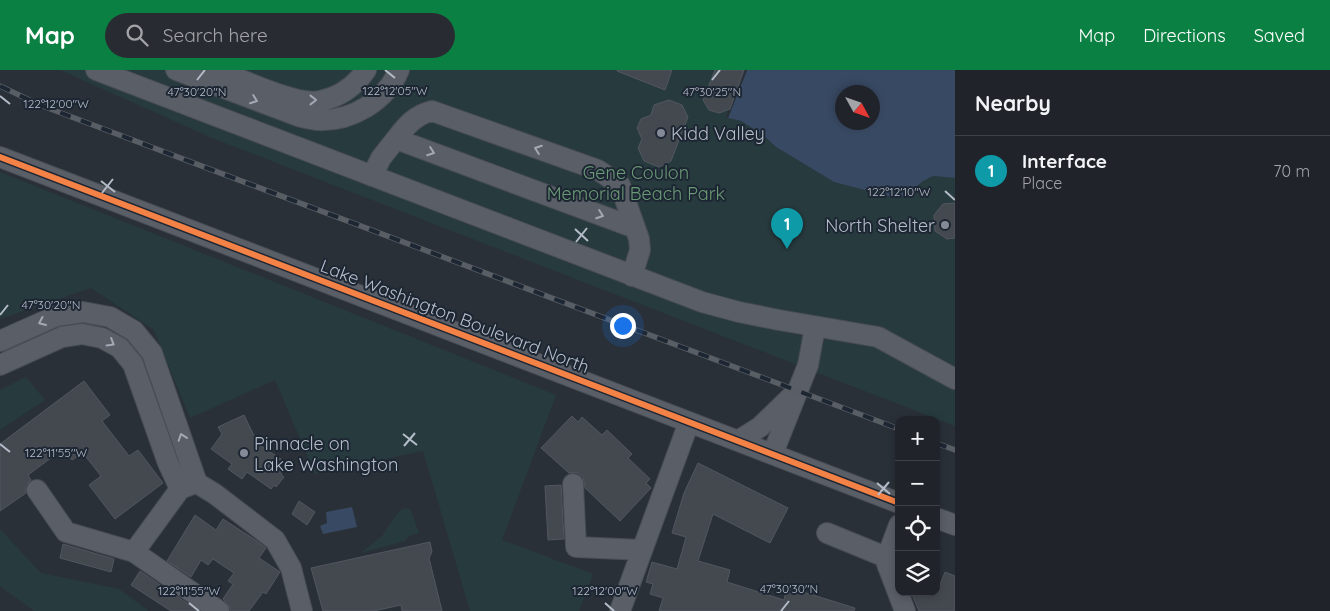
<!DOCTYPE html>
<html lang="en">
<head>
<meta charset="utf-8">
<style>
	:root { --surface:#20242a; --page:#282c32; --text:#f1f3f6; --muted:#a2a4a8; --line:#3d4147; --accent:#0b8043 }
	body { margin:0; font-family:Quicksand,sans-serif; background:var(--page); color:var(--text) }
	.controls { position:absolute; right:15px; bottom:15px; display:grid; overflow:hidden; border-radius:10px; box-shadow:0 2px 8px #0003 }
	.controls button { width:45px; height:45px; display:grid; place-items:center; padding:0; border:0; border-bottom:1px solid var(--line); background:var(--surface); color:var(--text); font:25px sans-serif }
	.compass { position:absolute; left:835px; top:15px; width:45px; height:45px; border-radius:50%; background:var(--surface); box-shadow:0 2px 8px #0003; rotate:130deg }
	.you { position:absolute; left:622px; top:255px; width:18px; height:18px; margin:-12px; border:4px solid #fff; border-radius:50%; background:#1a73e8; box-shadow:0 0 0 8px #1a73e833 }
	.badge { display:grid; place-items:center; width:32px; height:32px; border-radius:50%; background:var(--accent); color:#fff; font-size:16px; font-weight:700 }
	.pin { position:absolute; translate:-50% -41px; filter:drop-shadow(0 1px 2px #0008) }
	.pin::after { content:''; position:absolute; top:26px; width:18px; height:15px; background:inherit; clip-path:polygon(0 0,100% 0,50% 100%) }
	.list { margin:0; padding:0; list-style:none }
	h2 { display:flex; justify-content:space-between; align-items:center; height:65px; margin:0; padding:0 20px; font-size:21px }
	h2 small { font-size:16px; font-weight:400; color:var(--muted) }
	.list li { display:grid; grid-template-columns:32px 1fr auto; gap:15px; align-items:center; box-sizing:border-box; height:70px; padding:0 20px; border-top:1px solid var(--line) }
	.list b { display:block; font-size:19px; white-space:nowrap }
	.list p { margin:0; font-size:16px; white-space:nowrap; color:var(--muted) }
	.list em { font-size:16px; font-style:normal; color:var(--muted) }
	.icon { flex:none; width:28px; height:28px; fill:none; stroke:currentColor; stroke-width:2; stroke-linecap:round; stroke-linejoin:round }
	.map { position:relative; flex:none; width:955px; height:541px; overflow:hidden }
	header { display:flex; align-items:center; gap:30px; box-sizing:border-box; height:70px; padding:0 25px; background:var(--accent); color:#fff }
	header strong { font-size:24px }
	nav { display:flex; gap:28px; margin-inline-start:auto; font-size:18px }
	.search { width:350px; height:45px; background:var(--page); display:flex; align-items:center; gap:12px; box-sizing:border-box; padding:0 18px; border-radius:28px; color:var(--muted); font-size:19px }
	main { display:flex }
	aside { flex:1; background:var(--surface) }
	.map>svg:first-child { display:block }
	.green { fill:#273a3e }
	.water { fill:#384963; fill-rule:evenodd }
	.pier { fill:#2a3038 }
	.building { fill:#444950; stroke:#52575f }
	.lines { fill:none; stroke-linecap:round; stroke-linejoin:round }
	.minor-casing { stroke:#484c53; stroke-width:22 }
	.minor { stroke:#5a5e66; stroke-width:20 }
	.rail-casing { stroke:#595d64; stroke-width:5.5 }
	.rail { stroke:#1d2633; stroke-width:4; stroke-dasharray:11; stroke-linecap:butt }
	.cycleway-casing { stroke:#1d2633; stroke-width:9 }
	.cycleway { stroke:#f48246; stroke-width:6 }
	.oneway { stroke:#a2a9b5 }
	.ticks { fill:none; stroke:#b4bcc9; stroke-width:2 }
	.poi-dot { fill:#848b96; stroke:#1d2633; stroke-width:2 }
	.labels { text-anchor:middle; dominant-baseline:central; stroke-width:4; stroke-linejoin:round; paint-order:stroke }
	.poi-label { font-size:18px; fill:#b4bcc9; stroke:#1d2633; text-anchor:start }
	.park-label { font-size:18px; fill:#6b9a76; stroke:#1d2633 }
	.street-label { font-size:18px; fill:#b4bcc9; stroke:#1d2633 }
	.ticks-label { font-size:12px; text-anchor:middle; fill:#b4bcc9; stroke:#1d2633; stroke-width:4; stroke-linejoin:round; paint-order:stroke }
</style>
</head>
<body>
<header>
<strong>Map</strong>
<div class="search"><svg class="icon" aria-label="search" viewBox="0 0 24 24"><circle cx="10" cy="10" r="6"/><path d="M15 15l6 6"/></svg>Search here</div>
<nav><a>Map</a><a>Directions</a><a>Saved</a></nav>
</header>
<main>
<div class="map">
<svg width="955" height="541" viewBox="0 0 955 541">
	<rect width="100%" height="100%" fill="#2a3038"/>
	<!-- green -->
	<path class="green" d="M60,0H747L728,48L741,51L763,65L776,77L834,112L907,125L923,111L933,106L955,108V356L212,68Z
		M0,102L556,325L502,470L593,504L579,541H470L423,381L315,404L275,310L190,348L154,260L91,218L0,249Z
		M26,307L45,330L0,360V320Z
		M405,438L411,440L419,463L409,466L405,471L361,483L382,466L399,441Z
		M0,459L41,503L119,519L149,541H34L0,516Z"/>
	<!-- water -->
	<path class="water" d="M747,0H955V108L933,106L923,111L907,125L896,128L834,112L776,77L763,65L741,51L728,48ZM842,22H872V52H842Z
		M352,437L357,457L323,464L320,456L327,453L326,442Z"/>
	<!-- pier -->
	<path class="pier" d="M744,0H747L728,48L726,46Z"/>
	<!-- building -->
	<path class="building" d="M617,0H672L665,20L617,1Z
		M715,0H744L730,39L719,43L709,40L703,30Z
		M669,30L682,35L688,47L671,91L659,97L644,91L638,78L642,69L637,58L641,49L651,45L654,35Z
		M955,133V168L947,169L935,161L934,145L943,134Z
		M84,311L110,345L102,351L129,386L138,380L163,413L115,449L89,415L101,406L83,383L72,390L63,379L28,405L31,410L26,415V423L0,441V374Z
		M244,345L258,374L284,391L280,397L284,400L281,405L284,407L276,417L274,415L271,419L247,402L242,409L228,399L232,394L211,379L222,364L218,357Z
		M572,346L578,352L582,347L602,365L607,360L632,384L628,388L650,409L646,413L651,418L620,451L585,418L583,407L578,403H569L541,378Z
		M698,393L788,438L770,473L713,444L698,491L730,500L727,512L784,530L787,517L855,538L854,541H659L663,528L650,524L653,514L646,512L652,492L677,499L686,467L672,463L684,423Z
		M561,415L564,469L548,470L545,416Z
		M299,431L315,442L307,455L292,444Z
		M195,445L216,460L223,449L257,471L266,478L259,488L280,502L266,524L263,522L249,541H231L229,536L223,529L233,514L228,511L234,503L213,489L208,495L201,490L191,507L167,491Z
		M430,472L432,482L429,488L442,541H402L401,535L374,541H323L311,498Z
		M63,474L114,489L111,502L60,488Z
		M140,501L198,541H171L131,515Z
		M945,502L955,506V541H919L911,522H937Z"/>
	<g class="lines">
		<!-- minor casing -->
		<g class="minor-casing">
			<path id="minor" d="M96,0L702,232L739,242L779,250L878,267L955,309
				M176,0L298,46C304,48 311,49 317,50C351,52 386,31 399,0
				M217,0C241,9 297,36 320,31C340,27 355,16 366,0
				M0,87L899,433
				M372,106L381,88L396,69
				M632,206L640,180L639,169L620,115L598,100L432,41C415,45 406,56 396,69L635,158
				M0,271L56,246L83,242L110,247L134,261L152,283L197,413L215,424L275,470L291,498L302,541
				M0,295L62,267L82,264L102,268L120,278L133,294L168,393L180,419
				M739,370L760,357L791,327
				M773,383L808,295L815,257
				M573,414L576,477L642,480
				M37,420L66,462L134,482L219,541
				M936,448L955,455
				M899,455L889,482L887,494L905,541
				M827,463L888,488
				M134,482L180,419L193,414
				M620,541L689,352"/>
		</g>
		<!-- minor -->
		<use href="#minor" class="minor"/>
		<!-- rail casing -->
		<g class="rail-casing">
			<path id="rail" d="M0,16L40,35L899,359
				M936,373L955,380"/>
		</g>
		<!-- rail -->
		<use href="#rail" class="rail"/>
		<!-- cycleway casing -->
		<g class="cycleway-casing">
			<path id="cycleway" d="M0,87L899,433"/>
		</g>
		<!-- cycleway -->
		<use href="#cycleway" class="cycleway"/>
	</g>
	<!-- one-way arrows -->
	<defs><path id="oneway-chevron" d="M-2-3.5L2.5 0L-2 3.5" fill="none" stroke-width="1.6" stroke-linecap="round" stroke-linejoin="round" transform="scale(1.25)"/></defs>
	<g class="oneway">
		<use href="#oneway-chevron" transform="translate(254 30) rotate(21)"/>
		<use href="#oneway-chevron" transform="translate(313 30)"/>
		<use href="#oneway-chevron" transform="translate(538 79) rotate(-160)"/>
		<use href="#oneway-chevron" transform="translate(431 82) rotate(20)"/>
		<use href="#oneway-chevron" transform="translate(600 145) rotate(20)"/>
		<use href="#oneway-chevron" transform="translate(42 252) rotate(156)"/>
		<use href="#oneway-chevron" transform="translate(111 273) rotate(31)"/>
		<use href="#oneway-chevron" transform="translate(182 367) rotate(-109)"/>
	</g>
	<!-- ticks -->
	<path class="ticks" d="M385,0L395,8M197,10L205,0M712,10L720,0M0,26L10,34M101,111L115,122M945,121L955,130M102,123L113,109M575,159L588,171M576,172L587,158M0,245L8,235M403,364L417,375M0,374L10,382M404,376L415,363M877,413L890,424M878,425L889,412M189,533L199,541M605,533L614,541M781,541L789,531"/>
	<!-- markers -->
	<g class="poi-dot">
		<circle cx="661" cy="63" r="5"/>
		<circle cx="945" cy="155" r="5"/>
		<circle cx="244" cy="383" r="5"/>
	</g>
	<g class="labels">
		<!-- poi labels -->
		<g class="poi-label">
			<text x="671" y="63">Kidd Valley</text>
			<text x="935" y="155" text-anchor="end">North Shelter</text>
			<text x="254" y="373">Pinnacle on<tspan x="254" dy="21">Lake Washington</tspan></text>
		</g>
		<!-- park labels -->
		<g class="park-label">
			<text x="636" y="102">Gene Coulon<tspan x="636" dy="21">Memorial Beach Park</tspan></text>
		</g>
		<!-- street labels -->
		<g class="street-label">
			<text transform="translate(455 246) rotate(21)">Lake Washington Boulevard North</text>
		</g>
	</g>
	<g class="ticks-label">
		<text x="395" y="25">122°12'05"W</text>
		<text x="197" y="26">47°30'20"N</text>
		<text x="712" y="26">47°30'25"N</text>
		<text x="56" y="38">122°12'00"W</text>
		<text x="899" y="126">122°12'10"W</text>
		<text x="51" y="239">47°30'20"N</text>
		<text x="56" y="387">122°11'55"W</text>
		<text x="789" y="523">47°30'30"N</text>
		<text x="189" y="525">122°11'55"W</text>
		<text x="605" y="525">122°12'00"W</text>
	</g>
</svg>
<div class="controls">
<button>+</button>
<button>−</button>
<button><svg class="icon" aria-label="locate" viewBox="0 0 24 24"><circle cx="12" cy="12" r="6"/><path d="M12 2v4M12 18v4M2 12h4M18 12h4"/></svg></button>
<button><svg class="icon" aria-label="layers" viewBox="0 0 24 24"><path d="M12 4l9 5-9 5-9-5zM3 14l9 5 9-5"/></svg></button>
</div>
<svg class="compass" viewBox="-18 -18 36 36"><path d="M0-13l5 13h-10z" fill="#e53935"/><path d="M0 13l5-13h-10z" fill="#a2a4a8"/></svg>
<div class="you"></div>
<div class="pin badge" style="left:787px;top:179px;background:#0f9aa8">1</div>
</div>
<aside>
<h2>Nearby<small></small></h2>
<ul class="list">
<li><span class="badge" style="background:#0f9aa8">1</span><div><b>Interface</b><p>Place</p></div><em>70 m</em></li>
</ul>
</aside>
</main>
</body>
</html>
